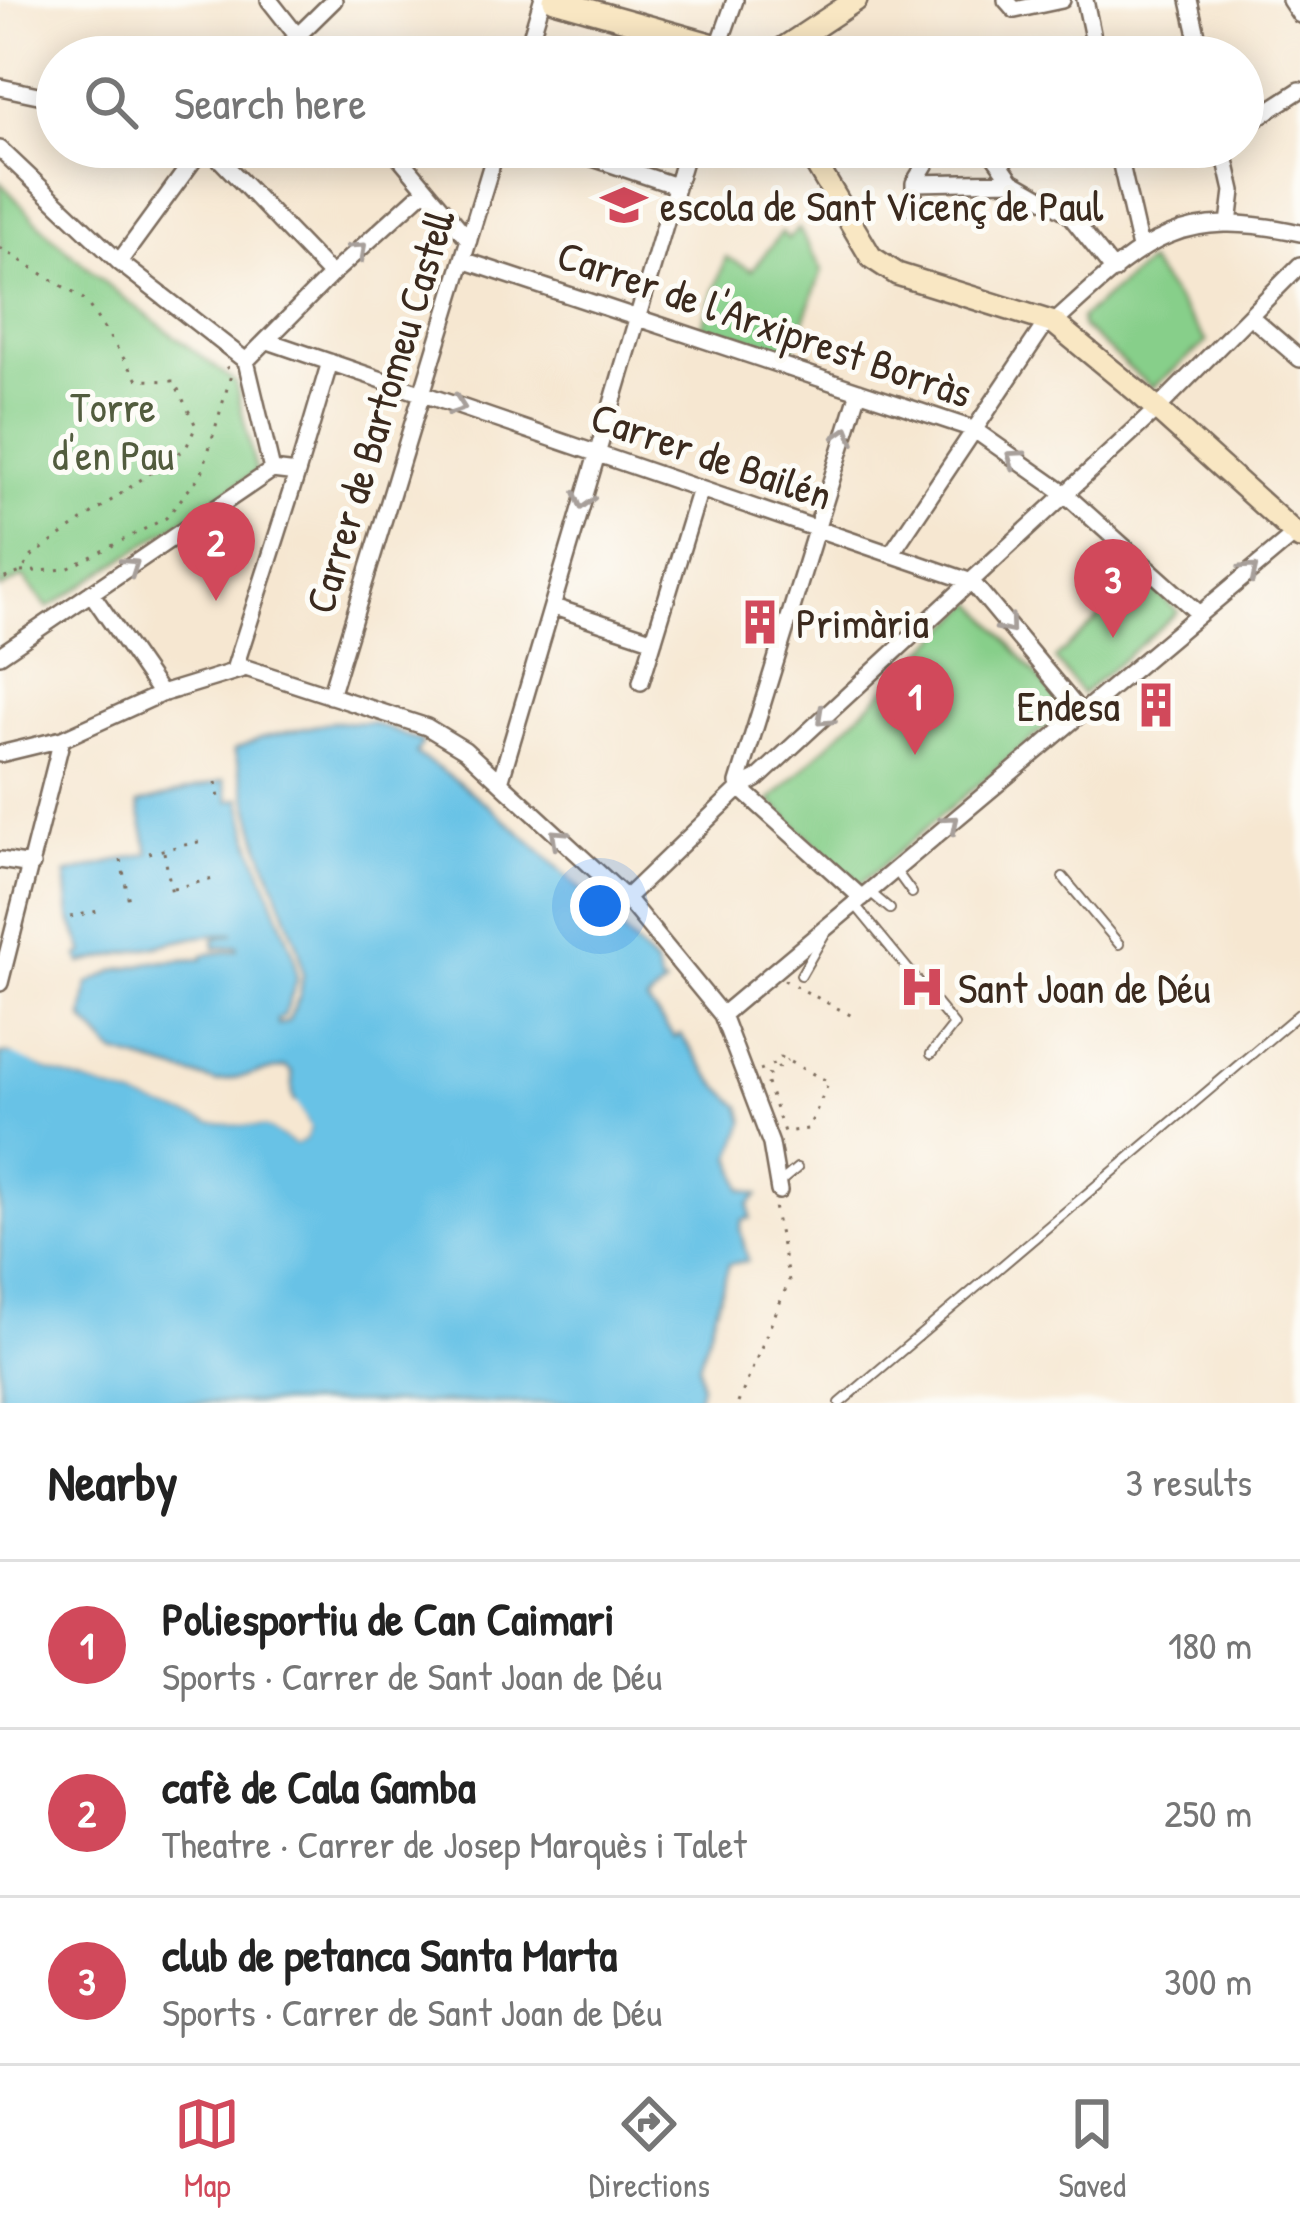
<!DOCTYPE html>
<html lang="en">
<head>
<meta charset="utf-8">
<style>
	:root { --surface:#fff; --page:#f6f6f6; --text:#222; --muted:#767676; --line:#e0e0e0; --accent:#d1495b }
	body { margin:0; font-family:"Patrick Hand",sans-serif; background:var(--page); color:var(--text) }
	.you { position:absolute; left:600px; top:906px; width:42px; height:42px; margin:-30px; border:9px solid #fff; border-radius:50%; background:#1a73e8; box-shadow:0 0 0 18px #1a73e833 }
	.badge { display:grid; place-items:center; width:78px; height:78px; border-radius:50%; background:var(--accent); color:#fff; font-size:39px; font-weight:700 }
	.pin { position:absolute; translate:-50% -99px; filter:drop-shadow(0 3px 6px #0008) }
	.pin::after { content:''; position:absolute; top:63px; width:42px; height:36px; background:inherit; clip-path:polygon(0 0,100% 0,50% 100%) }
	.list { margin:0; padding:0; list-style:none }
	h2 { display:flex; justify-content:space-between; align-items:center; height:156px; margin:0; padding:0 48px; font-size:51px }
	h2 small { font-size:39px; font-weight:400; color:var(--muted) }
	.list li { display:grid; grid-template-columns:78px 1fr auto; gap:36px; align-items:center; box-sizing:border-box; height:168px; padding:0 48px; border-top:3px solid var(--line) }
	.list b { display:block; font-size:45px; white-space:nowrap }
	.list p { margin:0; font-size:39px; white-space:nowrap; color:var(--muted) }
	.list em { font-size:39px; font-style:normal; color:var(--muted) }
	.icon { flex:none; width:66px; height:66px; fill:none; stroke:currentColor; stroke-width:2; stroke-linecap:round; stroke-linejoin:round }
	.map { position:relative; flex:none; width:1300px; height:1403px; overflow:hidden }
	.search { position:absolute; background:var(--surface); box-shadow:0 6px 30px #0003; left:36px; right:36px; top:36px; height:132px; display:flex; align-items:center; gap:30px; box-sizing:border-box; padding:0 42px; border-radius:66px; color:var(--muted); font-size:45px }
	.sheet { height:660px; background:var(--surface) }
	nav { display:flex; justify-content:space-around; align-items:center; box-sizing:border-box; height:168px; border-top:3px solid var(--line); background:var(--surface); font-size:33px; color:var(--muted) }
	nav a { display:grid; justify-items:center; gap:6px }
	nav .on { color:var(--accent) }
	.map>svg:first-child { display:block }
	.green { fill:#87cf8a; stroke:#617c54; stroke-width:3 }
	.water { fill:#68c2e6; stroke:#527682; stroke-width:3 }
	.pier { fill:#f6e7d1 }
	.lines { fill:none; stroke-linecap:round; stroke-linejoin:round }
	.lane-casing { stroke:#7c6c5d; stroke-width:12 }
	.street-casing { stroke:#7c6c5d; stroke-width:20 }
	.secondary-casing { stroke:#7c6c5d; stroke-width:26 }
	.path { stroke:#7c6c5d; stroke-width:3; stroke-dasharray:3 9; stroke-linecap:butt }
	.lane { stroke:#fff; stroke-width:8 }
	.street { stroke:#fff; stroke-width:15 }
	.secondary { stroke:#f9e7c3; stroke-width:21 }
	.oneway { stroke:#a79f9a }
	.labels { text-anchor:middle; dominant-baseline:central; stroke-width:10; stroke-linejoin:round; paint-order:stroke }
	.poi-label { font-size:42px; fill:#3b2a1e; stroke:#fdfcf7; text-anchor:start }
	.street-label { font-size:42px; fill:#3b2a1e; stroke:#fdfcf7 }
	.park-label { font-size:42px; fill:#525c3e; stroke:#fdfcf7 }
</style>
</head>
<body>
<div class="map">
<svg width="1300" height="1403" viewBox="0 0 1300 1403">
	<rect width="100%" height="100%" fill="#fdfcf7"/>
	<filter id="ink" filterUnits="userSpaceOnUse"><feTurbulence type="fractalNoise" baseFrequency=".00833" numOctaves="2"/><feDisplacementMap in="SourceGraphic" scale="24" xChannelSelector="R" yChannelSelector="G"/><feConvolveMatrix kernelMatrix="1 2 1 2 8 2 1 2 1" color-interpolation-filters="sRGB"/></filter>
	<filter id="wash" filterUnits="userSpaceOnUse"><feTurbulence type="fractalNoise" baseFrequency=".004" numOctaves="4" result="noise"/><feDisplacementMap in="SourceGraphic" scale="48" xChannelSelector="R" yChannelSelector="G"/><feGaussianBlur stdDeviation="2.7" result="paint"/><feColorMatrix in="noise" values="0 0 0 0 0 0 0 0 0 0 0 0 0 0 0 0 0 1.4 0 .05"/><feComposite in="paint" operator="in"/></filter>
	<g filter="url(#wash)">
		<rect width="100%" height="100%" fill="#f6e7d1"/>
		<!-- green -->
		<path class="green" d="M0,182L52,237L107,285L235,382L256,472L48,608L23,577L0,589Z
			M799,229L822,270L790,360L701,330L726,257L752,270L782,232L788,239Z
			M1148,262L1207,342L1152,388L1082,327L1081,318Z
			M1141,579L1178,612L1082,694L1055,659Z
			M975,602L1066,710L859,885L770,801Z"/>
		<!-- water -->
		<path class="water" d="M332,722L372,723L423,742L416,754C507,810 581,890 655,965L661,984L665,985L647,1002L675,1038L680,1034L715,1082L741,1107L745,1122L732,1156L742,1189L758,1195L749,1204L751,1218L742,1220L740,1229L748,1261L729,1264L699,1365L701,1386L698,1398L685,1403H0V1054H17L45,1069L211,1122L267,1127L295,1144L305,1139L310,1128L293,1097L292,1072L285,1067L217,1082L114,1053L83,1019L88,984L116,970L152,962L202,959L203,955L237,950V946L215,948L214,939L234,933L196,937L81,963L78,956L84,953L70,917L66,874L149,853L138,804L224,780L229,801L240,798L252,846L294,955L297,980L284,1016L277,1020L278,1025L288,1021L300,995L303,974L299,949L260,846L234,750L261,738Z"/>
		<!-- pier -->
		<path class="pier" d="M11,1047L47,1064L212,1116L269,1121L296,1138L303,1129L291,1104L297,1102L310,1128L305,1139L295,1144L267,1127L211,1122L45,1069L9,1053Z"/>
	</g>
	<g filter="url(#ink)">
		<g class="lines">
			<!-- lane casing -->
			<g class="lane-casing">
				<path id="lane" d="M896,871L912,893
					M1063,877L1119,944
					M871,893L890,909
					M856,906L954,1025L931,1054
					M801,975L824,935
					M779,1183L797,1168
					M840,1403L1300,1013"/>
			</g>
			<!-- street casing -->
			<g class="street-casing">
				<path id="street" d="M269,0L314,57
					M1006,0L1015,10L1062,0
					M1085,0L1097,57
					M1189,0L1202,57
					M1290,0L1300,15
					M276,57L334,0
					M525,57L542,0
					M715,57L735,0
					M0,87L57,99
					M1243,127L1300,90
					M208,147L331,275
					M391,147L469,240
					M560,147L676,186
					M936,147L914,183L1012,181
					M988,147L1012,181L1068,213L1114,271
					M1117,147L1140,248
					M1223,147L1233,191L1229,224
					M0,149L119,262L246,361L272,470
					M914,183V208
					M463,260L973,429L1064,493L1199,614
					M119,262L203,147
					M1250,316L1300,359
					M1054,323C1141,244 1174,205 1300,233
					M268,341L972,582L1081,713
					M246,361L331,275L426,189
					M272,470L297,473L330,362
					M891,554L1048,320
					M91,593L161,694
					M554,607L654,640
					M0,655L272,470
					M234,670L297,473
					M641,682L700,489
					M330,696L497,147
					M0,754L62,739
					M500,782L688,147
					M740,788L738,783L859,391
					M740,788L862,898
					M0,860L32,865
					M626,898L740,788L757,779L1156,410L1300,265
					M0,983L62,739L161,694L246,668L427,727L465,750L626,898L722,1015L771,1144L779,1191
					M722,1015L1295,534"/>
			</g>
			<!-- secondary casing -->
			<g class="secondary-casing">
				<path id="secondary" d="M554,0L753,56L779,51L856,0
					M806,147L871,257L897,274L1054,323L1139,393L1300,538"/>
			</g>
			<!-- path -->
			<path class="path" d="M0,248L85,300L138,380L174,381L196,426L186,448L32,556L21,572L0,580
				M21,572L67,569L166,518L202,473L231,375L224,362
				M216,782L220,803
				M164,852L173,899
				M149,853L207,840
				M121,860L130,907
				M173,888L218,878
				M70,917L102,910
				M784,980L856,1018
				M760,1070L776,1063L780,1057L829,1082L808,1129L784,1132L765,1078L787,1060
				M738,1403L789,1281L774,1206"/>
			<!-- lane -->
			<use href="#lane" class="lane"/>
			<!-- street -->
			<use href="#street" class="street"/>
			<!-- secondary -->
			<use href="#secondary" class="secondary"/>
		</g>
		<!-- one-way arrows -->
		<defs><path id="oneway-chevron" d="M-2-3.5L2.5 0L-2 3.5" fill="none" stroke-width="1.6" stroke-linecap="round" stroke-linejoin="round" transform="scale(3)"/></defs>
		<g class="oneway">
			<use href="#oneway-chevron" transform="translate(359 250) rotate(-42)"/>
			<use href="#oneway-chevron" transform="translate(458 406) rotate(19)"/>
			<use href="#oneway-chevron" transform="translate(845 435) rotate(-73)"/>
			<use href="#oneway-chevron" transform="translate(1014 458) rotate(-145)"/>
			<use href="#oneway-chevron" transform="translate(583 501) rotate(106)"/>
			<use href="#oneway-chevron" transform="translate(131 566) rotate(-34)"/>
			<use href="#oneway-chevron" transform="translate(1250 571) rotate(-40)"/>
			<use href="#oneway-chevron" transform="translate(1008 626) rotate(50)"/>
			<use href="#oneway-chevron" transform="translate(824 718) rotate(137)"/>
			<use href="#oneway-chevron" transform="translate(951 823) rotate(-40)"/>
			<use href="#oneway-chevron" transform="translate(558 837) rotate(-137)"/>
		</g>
	</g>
	<!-- icons -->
	<defs>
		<g id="school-bare" transform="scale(3.6)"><path d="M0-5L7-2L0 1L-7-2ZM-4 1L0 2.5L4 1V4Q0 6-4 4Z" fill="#d1495b" stroke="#fdfcf7" stroke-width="2.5" paint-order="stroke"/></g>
		<g id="building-bare" transform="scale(3.6)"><path d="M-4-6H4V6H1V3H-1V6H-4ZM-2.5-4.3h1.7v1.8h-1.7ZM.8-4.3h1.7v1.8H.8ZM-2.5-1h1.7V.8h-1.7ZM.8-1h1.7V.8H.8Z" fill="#d1495b" stroke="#fdfcf7" stroke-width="2.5" paint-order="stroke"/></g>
		<g id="hospital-bare" transform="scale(3.6)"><path d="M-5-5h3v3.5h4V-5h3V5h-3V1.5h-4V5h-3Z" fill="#d1495b" stroke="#fdfcf7" stroke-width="2.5" paint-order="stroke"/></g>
	</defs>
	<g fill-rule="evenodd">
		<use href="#school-bare" x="624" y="205"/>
		<use href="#building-bare" x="760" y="622"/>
		<use href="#building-bare" x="1156" y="705"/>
		<use href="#hospital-bare" x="922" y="987"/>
	</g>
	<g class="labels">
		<!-- poi labels -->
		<g class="poi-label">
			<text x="660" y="205">escola de Sant Vicenç de Paul</text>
			<text x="796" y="622">Primària</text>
			<text x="1120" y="705" text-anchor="end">Endesa</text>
			<text x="958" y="987">Sant Joan de Déu</text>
		</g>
		<!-- street labels -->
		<g class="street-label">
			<text transform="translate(765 323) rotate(19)">Carrer de l'Arxiprest Borràs</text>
			<text transform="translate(379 411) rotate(-73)">Carrer de Bartomeu Castell</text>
			<text transform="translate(712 455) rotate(19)">Carrer de Bailén</text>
		</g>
		<!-- park labels -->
		<g class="park-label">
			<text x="113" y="406">Torre<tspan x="113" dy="48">d'en Pau</tspan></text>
		</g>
	</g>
</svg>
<div class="you"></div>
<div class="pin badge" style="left:915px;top:755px">1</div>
<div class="pin badge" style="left:216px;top:601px">2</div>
<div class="pin badge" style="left:1113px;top:638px">3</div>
<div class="search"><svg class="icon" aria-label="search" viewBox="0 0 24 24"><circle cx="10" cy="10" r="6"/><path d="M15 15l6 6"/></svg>Search here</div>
</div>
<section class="sheet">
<h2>Nearby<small>3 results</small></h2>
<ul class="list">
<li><span class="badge">1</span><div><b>Poliesportiu de Can Caimari</b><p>Sports · Carrer de Sant Joan de Déu</p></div><em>180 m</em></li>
<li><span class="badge">2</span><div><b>cafè de Cala Gamba</b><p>Theatre · Carrer de Josep Marquès i Talet</p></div><em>250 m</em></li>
<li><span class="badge">3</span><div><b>club de petanca Santa Marta</b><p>Sports · Carrer de Sant Joan de Déu</p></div><em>300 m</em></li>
</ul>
</section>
<nav>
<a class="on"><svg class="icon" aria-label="map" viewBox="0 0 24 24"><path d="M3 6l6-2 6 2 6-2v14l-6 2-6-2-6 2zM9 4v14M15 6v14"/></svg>Map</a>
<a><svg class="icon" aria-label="directions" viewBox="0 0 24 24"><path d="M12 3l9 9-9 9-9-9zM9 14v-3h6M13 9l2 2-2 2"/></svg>Directions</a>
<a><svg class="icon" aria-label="saved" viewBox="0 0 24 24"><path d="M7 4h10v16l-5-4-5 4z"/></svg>Saved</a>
</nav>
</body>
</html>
